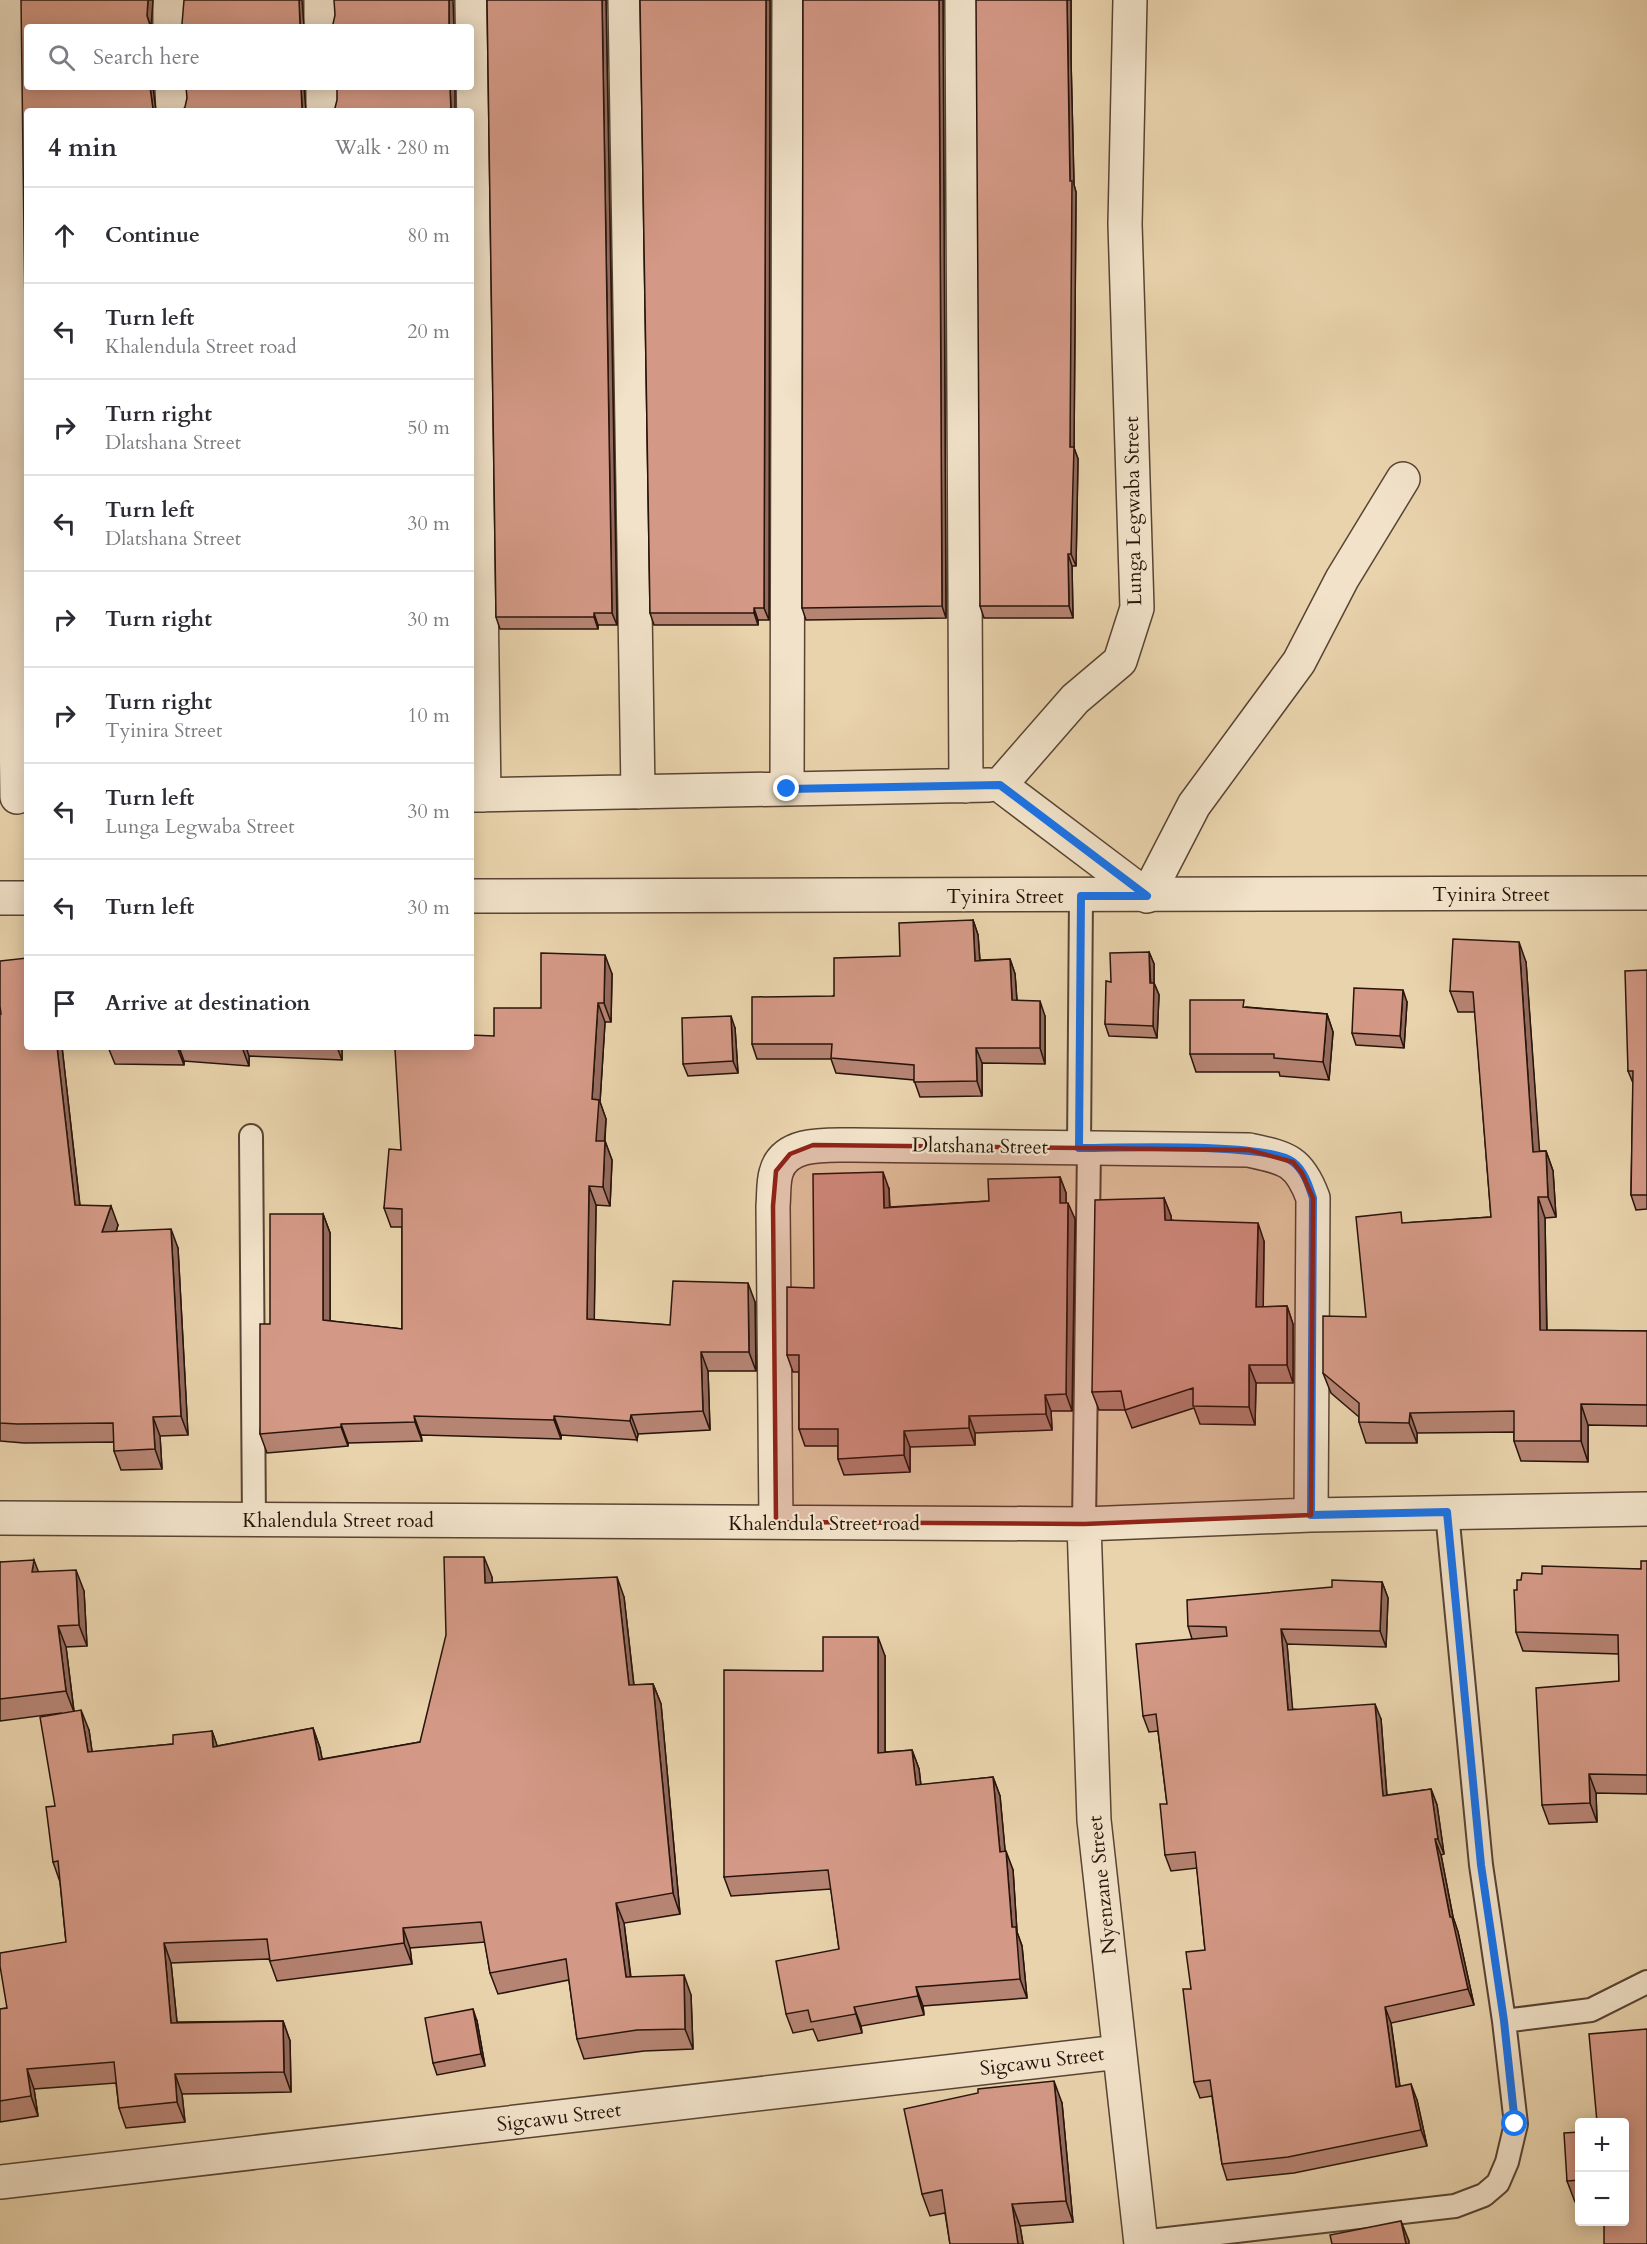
<!DOCTYPE html>
<html lang="en">
<head>
<meta charset="utf-8">
<style>
	:root { --surface:#fff; --page:#f7f7f7; --text:#2b2b33; --muted:#7c7c81; --line:#e1e1e2 }
	body { margin:0; font-family:Cardo,serif; background:var(--page); color:var(--text) }
	.controls { position:absolute; right:18px; bottom:18px; display:grid; overflow:hidden; border-radius:6px; box-shadow:0 3px 15px #0003 }
	.controls button { width:54px; height:54px; display:grid; place-items:center; padding:0; border:0; border-bottom:2px solid var(--line); background:var(--surface); color:var(--text); font:30px sans-serif }
	.stop { position:absolute; width:18px; height:18px; margin:-14px; border:4px solid #1a73e8; border-radius:50%; background:#fff }
	.stop.end { background:#1a73e8; border-color:#fff; box-shadow:0 2px 6px #0008 }
	.list { margin:0; padding:0; list-style:none }
	h2 { display:flex; justify-content:space-between; align-items:center; height:78px; margin:0; padding:0 24px; font-size:26px }
	h2 small { font-size:20px; font-weight:400; color:var(--muted) }
	.list li { display:grid; grid-template-columns:39px 1fr auto; gap:18px; align-items:center; box-sizing:border-box; height:96px; padding:0 24px; border-top:2px solid var(--line) }
	.list b { display:block; font-size:22px; white-space:nowrap }
	.list p { margin:0; font-size:20px; white-space:nowrap; color:var(--muted) }
	.list em { font-size:20px; font-style:normal; color:var(--muted) }
	.icon { flex:none; width:33px; height:33px; fill:none; stroke:currentColor; stroke-width:2; stroke-linecap:round; stroke-linejoin:round }
	.map { position:relative; flex:none; width:1647px; height:2244px; overflow:hidden }
	.search { position:absolute; background:var(--surface); box-shadow:0 3px 15px #0003; left:24px; top:24px; width:450px; height:66px; display:flex; align-items:center; gap:15px; box-sizing:border-box; padding:0 21px; border-radius:6px; color:var(--muted); font-size:22px }
	.panel { position:absolute; background:var(--surface); box-shadow:0 3px 15px #0003; left:24px; top:108px; width:450px; height:942px; border-radius:6px }
	.map>svg:first-child { display:block }
	.lines { fill:none; stroke-linecap:round; stroke-linejoin:round }
	.service-casing { stroke:#584433; stroke-width:26 }
	.minor-casing { stroke:#584433; stroke-width:36 }
	.tertiary-casing { stroke:#584433; stroke-width:36 }
	.service { stroke:#f1e2c9; stroke-width:22 }
	.minor { stroke:#f1e2c9; stroke-width:33 }
	.tertiary { stroke:#f1e2c9; stroke-width:33 }
	.wall { fill:#b68473; stroke:#27140b; stroke-width:1.5 }
	.shaded-wall { fill:#946b5e; stroke:#27140b; stroke-width:1.5 }
	.building { fill:#d49986; stroke:#27140b; stroke-width:1.5 }
	.route { stroke:#1a73e8; stroke-width:8 }
	.marked { fill:#8f2418; fill-opacity:0.2; stroke:#8f2418; stroke-width:4.5; stroke-linejoin:round }
	.labels { text-anchor:middle; dominant-baseline:central; stroke-width:4.5; stroke-linejoin:round; paint-order:stroke }
	.street-label { font-size:20px; fill:#27140b; stroke:#f1e2c9 }
</style>
</head>
<body>
<div class="map">
<svg width="1647" height="2244" viewBox="0 0 1647 2244">
	<rect width="100%" height="100%" fill="#e9d3ac"/>
	<filter id="stains"><feTurbulence type="fractalNoise" baseFrequency=".00333" numOctaves="4"/><feColorMatrix values="0 0 0 0 .2 0 0 0 0 .09 0 0 0 0 .02 0 0 0 .5 -.17"/></filter>
	<radialGradient id="worn" r=".72"><stop offset=".6" stop-color="#630" stop-opacity="0"/><stop offset="1" stop-color="#630" stop-opacity=".3"/></radialGradient>
	<g class="lines">
		<!-- service casing -->
		<g class="service-casing">
			<path id="service" d="M251,1136L254,1520
				M1079,1148L1081,896
				M1084,1524L1089,1148
				M1504,2021L1591,2010L1647,1982
				M1141,2242L1455,2206L1484,2195L1498,2183L1507,2162L1516,2124L1504,2021L1481,1865L1447,1512"/>
		</g>
		<!-- minor casing -->
		<g class="minor-casing">
			<path id="minor" d="M6,0L17,797
				M170,0V27
				M321,0V27
				M472,0L484,795
				M625,0L638,792
				M962,0L966,786
				M1130,0L1125,224L1137,608L1120,661L1075,699L1000,785L1147,896L1194,805L1299,662L1342,579L1403,479
				M172,87L173,111
				M323,87V111
				M787,789L789,0
				M471,795L989,785
				M0,1518L1084,1524L1311,1515L1647,1509
				M776,1522L773,1206C774,1196 773,1183 776,1173C784,1141 828,1145 853,1145L1249,1150C1286,1158 1299,1160 1313,1198L1311,1515
				M1084,1524L1094,1820L1141,2244
				M0,2182L1119,2052"/>
		</g>
		<!-- tertiary casing -->
		<g class="tertiary-casing">
			<path id="tertiary" d="M471,896L1647,893
				M0,898H27"/>
		</g>
		<!-- service -->
		<use href="#service" class="service"/>
		<!-- minor -->
		<use href="#minor" class="minor"/>
		<!-- tertiary -->
		<use href="#tertiary" class="tertiary"/>
	</g>
	<!-- wall -->
	<path class="wall" d="M487,0H606L617,625H598V629H500L496,617Z
		M640,0H770L769,620H758V625H654L650,613Z
		M803,0H943L946,618L806,620L802,608Z
		M1071,0V60L1074,185L1076,192L1074,448L1078,459L1076,566H1072L1073,618H984L980,606Z
		M973,920L978,935L980,960L1010,959L1015,974L1017,1000L1045,1016V1064L982,1063V1096L920,1097L914,1080L836,1073L831,1059H757L752,1044L900,956Z
		M1149,952L1154,964V983L1159,995L1157,1038L1109,1036L1105,1024L1111,982Z
		M1526,962L1539,1151H1546L1553,1171L1556,1217L1545,1218L1547,1330L1647,1331V1426L1588,1425V1462L1521,1461L1514,1441V1432L1417,1433V1443H1366L1359,1422V1417L1331,1393L1323,1373L1366,1317L1405,1223L1491,1217L1475,1012H1458L1450,991Z
		M1647,970V1209L1636,1210L1631,1195L1633,1083L1628,1071Z
		M612,974L611,1022H605L600,1102L606,1119L605,1141L612,1160L610,1206L596,1205L594,1320L670,1325L755,1302L756,1371H708L710,1430L638,1434L637,1440L561,1435V1439L421,1435L422,1441L348,1443V1446L267,1453L260,1434L270,1324L323,1214L330,1233V1321L402,1329V1227H391L384,1208L401,1150L471,1047L494,1036L541,1008Z
		M1407,1002L1404,1048L1356,1045L1352,1033Z
		M1246,1007L1327,1014L1333,1032L1329,1080L1280,1076L1279,1072H1196L1190,1054Z
		M0,1014L27,1047H62L80,1205L118,1225L116,1232L178,1248L188,1435L160,1436L162,1469L121,1470L114,1451V1442L24,1443L0,1441Z
		M735,1028L738,1073L688,1076L683,1064Z
		M108,1047H342V1060L249,1056V1066L184,1061V1065L115,1064Z
		M1060,1177L1066,1193V1203L1075,1219L1072,1411H1051L1052,1430L975,1433V1445L910,1447V1472L844,1475L838,1459V1446H805L799,1429V1372H793L787,1355L814,1288L889,1189L890,1207L989,1201Z
		M1164,1198L1171,1216V1220L1264,1241L1263,1307L1287,1306L1293,1324V1383H1256L1255,1425L1200,1424L1194,1408L1132,1428L1125,1410H1099L1092,1392Z
		M1647,1561V1794L1596,1793L1597,1822L1549,1824L1542,1805L1619,1681V1654L1523,1651L1516,1632L1517,1590L1521,1580L1542,1574L1641,1569Z
		M0,1562L39,1572L84,1591L87,1646L66,1647L74,1711L89,1730L92,1752L173,1744L212,1731L217,1746L313,1728L320,1748L322,1759L420,1742L492,1577V1583L624,1597L634,1685L653,1684L661,1704L680,1914L624,1923L631,1977L691,1995L693,2049L644,2051L584,2059L577,2039L569,1980L498,1994L490,1973L485,1942L410,1948L412,1964L277,1981L269,1959L171,1963L177,2022L283,2021L290,2041L291,2092L182,2094L185,2122L126,2128L119,2108L116,2083L34,2089L38,2116L0,2122V2009L7,2008L66,1942L60,1882L53,1862L61,1713L0,1721Z
		M1382,1582L1388,1598L1386,1647L1287,1644L1292,1709L1381,1719L1387,1795L1431,1789L1437,1805L1444,1854L1441,1855L1453,1917L1458,1932L1474,2005L1391,2023L1400,2086L1417,2100L1427,2146L1294,2173L1227,2180L1222,2164L1212,2096L1200,2098L1194,2082L1191,1989L1205,1950L1197,1868L1171,1871L1165,1855L1167,1804L1158,1731L1149,1732L1143,1716L1192,1639L1188,1626Z
		M885,1656V1752L912,1750L919,1769L921,1785L993,1777L1000,1796L1005,1851L1013,1870L1017,1932L1022,1946L1027,1998L923,2006L924,2015L861,2026L862,2033L818,2041L813,2029L793,2033L786,2014L839,1949L831,1889L731,1896L724,1877L823,1671Z
		M477,2021L485,2066L437,2075L433,2063Z
		M1062,2103L1073,2222L1020,2226L1023,2244H950L945,2213L930,2216L922,2194Z
		M1580,2132V2202H1575L1567,2181Z"/>
	<!-- shaded-wall -->
	<path class="shaded-wall" d="M148,0H153L151,27L147,16Z
		M299,0H302L304,27H301L300,24Z
		M449,0H453L454,27H449Z
		M602,0H606L617,625L612,613Z
		M766,0H770L769,620L764,608Z
		M939,0H943L946,618L942,606Z
		M1067,0H1071V60L1074,185L1076,192L1074,448L1078,459L1076,566L1071,554L1070,447V181Z
		M150,87H153L156,111H153V109Z
		M301,87H304L306,111H303L302,108Z
		M450,87H455V111H451Z
		M1068,554L1072,566L1073,618L1069,606Z
		M754,608L758,620V625L754,613Z
		M594,613L598,625V629L594,617Z
		M973,920L978,935L981,976L975,961Z
		M1519,942L1526,962L1541,1172L1533,1152Z
		M1149,952L1154,964V983L1159,995L1157,1038L1153,1026Z
		M605,955L612,974L611,1022L604,1003Z
		M1010,959L1015,974L1018,1016L1012,1000Z
		M1403,990L1407,1002L1404,1048L1400,1036Z
		M1040,1001L1045,1016V1064L1040,1048Z
		M598,1003L605,1022L600,1102L606,1119L603,1160L596,1141L592,1099Z
		M1327,1014L1333,1032L1329,1080L1323,1062Z
		M731,1016L735,1028L738,1073L733,1061Z
		M57,1047H62L82,1225L75,1205Z
		M177,1047H179L184,1061V1065Z
		M242,1047H246L249,1056V1066Z
		M337,1047H342V1060Z
		M976,1048L982,1063V1096L977,1081Z
		M605,1141L612,1160L610,1206L603,1187Z
		M1546,1151L1553,1171L1556,1217L1548,1197Z
		M883,1172L889,1189L890,1224L884,1208Z
		M1060,1177L1066,1193V1219L1060,1203Z
		M589,1186L596,1205L594,1338L587,1319Z
		M1538,1197L1545,1218L1547,1350L1540,1330Z
		M1164,1198L1171,1216L1172,1238L1165,1220Z
		M1068,1203L1075,1219L1072,1411L1066,1394Z
		M111,1206L118,1225L109,1252L102,1232Z
		M323,1214L330,1233V1339L323,1320Z
		M1258,1223L1264,1241L1263,1325L1256,1307Z
		M171,1229L178,1248L188,1435L181,1416Z
		M748,1283L755,1302L756,1371L749,1352Z
		M1287,1306L1293,1324V1383L1287,1365Z
		M701,1352L708,1371L710,1430L703,1411Z
		M1249,1365L1256,1383L1255,1425L1249,1407Z
		M1045,1395L1051,1411L1052,1430L1046,1414Z
		M1581,1404L1588,1425V1462L1581,1441Z
		M1410,1413L1417,1433V1443L1409,1423Z
		M631,1415L638,1434L637,1440L630,1421Z
		M414,1416L421,1435L422,1441L415,1422Z
		M554,1416L561,1435V1439L554,1420Z
		M969,1416L975,1433V1445L969,1428Z
		M153,1417L160,1436L162,1469L155,1449Z
		M341,1424L348,1443V1446L341,1427Z
		M904,1431L910,1447V1472L904,1455Z
		M484,1557L492,1577L493,1604L485,1583Z
		M34,1560L42,1581L32,1572Z
		M76,1570L84,1591L87,1646L79,1625Z
		M617,1577L624,1597L636,1705L629,1685Z
		M1382,1582L1388,1598L1386,1647L1380,1631Z
		M58,1626L66,1647L74,1712L66,1691Z
		M1281,1629L1287,1644L1294,1725L1288,1710Z
		M878,1637L885,1656V1772L878,1753Z
		M653,1684L661,1704L680,1914L673,1893Z
		M1375,1704L1381,1719L1388,1812L1383,1796Z
		M81,1710L89,1730L95,1772L88,1752Z
		M313,1728L320,1748L326,1780L319,1760Z
		M212,1731L219,1751L213,1747Z
		M912,1750L919,1769L923,1804L916,1785Z
		M1589,1774L1596,1793L1597,1822L1590,1803Z
		M993,1777L1000,1796L1007,1871L1000,1852Z
		M1431,1789L1437,1805L1444,1854L1438,1839Z
		M1435,1839L1441,1855L1453,1917L1458,1932L1474,2005L1468,1989L1450,1917Z
		M1006,1851L1013,1870L1017,1932L1022,1946L1027,1998L1020,1979L1012,1927Z
		M616,1903L624,1923L633,1998L626,1977Z
		M403,1928L410,1948L412,1964L404,1943Z
		M164,1943L171,1963L179,2043L171,2023Z
		M684,1975L691,1995L693,2049L685,2029Z
		M916,1987L923,2006L924,2015L918,1996Z
		M854,2007L861,2026L862,2033L856,2014Z
		M1385,2007L1391,2023L1402,2103L1396,2087Z
		M473,2009L477,2021L485,2066L481,2054Z
		M283,2021L290,2041L291,2092L284,2072Z
		M27,2069L34,2089L38,2116L31,2096Z
		M175,2074L182,2094L185,2122L177,2102Z
		M1054,2081L1062,2103L1073,2222L1066,2201Z
		M1411,2084L1417,2100L1427,2146L1421,2130Z
		M1012,2204L1020,2226L1023,2244H1018Z
		M1401,2221L1409,2241V2244H1406Z"/>
	<!-- building -->
	<path class="building" d="M21,0H148L147,16L150,25L152,27H27V87H150L153,109L155,111H27V467Z
		M184,0H299L300,24L303,27H179L182,24Z
		M334,0H449V27H330L333,24L335,15Z
		M487,0H602L612,613H594V617H496Z
		M640,0H766L764,608H754V613H650Z
		M803,0H939L942,606L802,608Z
		M976,0H1067L1070,181H1072L1070,447H1074L1071,554H1068L1069,606H980Z
		M186,87H301L302,108L305,111H182L185,107L187,98Z
		M337,87H450L451,111H332L335,108L337,100Z
		M973,920L975,961L1010,959L1012,1000L1040,1001V1048H976L977,1081L914,1082V1065L831,1058L832,1044H752V997L834,996V958L900,956L899,923Z
		M1453,939L1519,942L1533,1152L1546,1151L1548,1197H1538L1540,1330L1647,1331V1405L1581,1404V1441H1514V1411L1410,1413L1409,1423L1359,1422V1403L1323,1373V1316L1366,1317L1356,1217L1401,1212L1402,1223L1491,1217L1473,992L1450,991Z
		M1149,952L1150,983H1154L1153,1026L1105,1024L1106,981L1111,982L1110,953Z
		M541,953L605,955L604,1003H598L592,1099L599,1100L596,1141H605L603,1187L589,1186L587,1319L670,1325L673,1281L748,1283L749,1352H701L703,1411L631,1415L630,1421L554,1416V1420L414,1416L415,1422L341,1424V1427L260,1434V1324H270V1214H323V1320L402,1329V1209L384,1208L389,1149L401,1150L395,1049L471,1047V1035L494,1036V1008H541Z
		M27,958V1047H57L75,1205L111,1206L102,1232L171,1229L181,1416L153,1417L155,1449L114,1451L113,1423L17,1424L0,1423V1014H1L0,1006V961Z
		M1647,970V1195H1631L1633,1071H1628L1625,971Z
		M1354,988L1403,990L1400,1036L1352,1033Z
		M1190,1000H1244L1243,1007L1327,1014L1323,1062L1274,1058V1054H1190Z
		M731,1016L733,1061L683,1064L682,1018Z
		M883,1172L884,1208L989,1201L988,1179L1060,1177V1203H1068L1066,1394L1045,1395L1046,1414L969,1416V1428L904,1431V1455L838,1459V1429H799V1355H787V1287L814,1288L813,1174Z
		M1164,1198L1165,1220L1258,1223L1256,1307L1287,1306V1365H1249V1407L1193,1406V1388L1125,1410L1121,1391L1092,1392L1095,1200Z
		M444,1557H484L485,1583L617,1577L629,1685L653,1684L673,1893L616,1903L626,1977L684,1975L685,2029L637,2030L577,2039L566,1959L490,1973L481,1922L403,1928L404,1943L270,1961L267,1939L164,1943L171,2023L283,2021L284,2072L175,2074L177,2102L119,2108L114,2062L27,2069L31,2096L0,2101V2009L7,2008L0,1966V1953L66,1942L58,1861L53,1862L46,1807L55,1806L40,1717L81,1710L88,1752L173,1744V1735L212,1731L213,1747L313,1728L319,1760L420,1742L446,1635Z
		M34,1560L32,1572L76,1570L79,1625L58,1626L66,1691L0,1699V1562Z
		M1641,1561H1647V1775L1589,1774L1590,1803L1542,1805L1536,1688L1619,1681L1618,1635L1516,1632L1514,1590H1517V1580H1521L1522,1573L1542,1574V1566L1641,1569Z
		M1332,1580L1382,1582L1380,1631L1281,1629L1288,1710L1375,1704L1383,1796L1431,1789L1438,1839H1435L1450,1917H1452L1468,1989L1385,2007L1396,2087L1411,2084L1421,2130L1288,2157L1222,2164L1210,2080L1194,2082L1183,1989H1191L1186,1952L1205,1950L1195,1852L1165,1855L1160,1804H1167L1156,1714L1143,1716L1136,1644L1227,1636L1226,1627L1188,1626L1187,1600L1332,1587Z
		M823,1637H878V1753L912,1750L916,1785L993,1777L1000,1852L1006,1851L1012,1927H1016L1020,1979L916,1987L918,1996L854,2007L856,2014L811,2022L808,2010L786,2014L776,1961L839,1949L828,1870L724,1877V1670L823,1671Z
		M473,2009L481,2054L433,2063L425,2018Z
		M1647,2029V2244H1604V2222H1624V2122H1597L1589,2034Z
		M1054,2081L1066,2201L1012,2204L1018,2244H950L942,2190L922,2194L904,2109L978,2093V2089Z
		M1580,2132V2180L1567,2181L1564,2133Z
		M1401,2221L1406,2244H1332L1330,2235Z"/>
	<g class="lines">
		<!-- route -->
		<path class="route" d="M787,789L1000,785L1147,896H1081L1079,1148C1118,1148 1267,1142 1293,1162C1304,1170 1309,1186 1313,1198L1311,1515L1447,1512L1481,1865L1504,2021L1515,2124"/>
	</g>
	<!-- marked area -->
	<path class="marked" d="M813,1145L1249,1150L1293,1162L1302,1173L1313,1198L1311,1515L1084,1524L776,1522L773,1206L776,1171L790,1154Z"/>
	<g class="labels">
		<!-- street labels -->
		<g class="street-label">
			<text transform="translate(1133 511) rotate(-91)">Lunga Legwaba Street</text>
			<text x="1491" y="894">Tyinira Street</text>
			<text x="1005" y="896">Tyinira Street</text>
			<text transform="translate(980 1146) rotate(1)">Dlatshana Street</text>
			<text x="338" y="1520">Khalendula Street road</text>
			<text x="824" y="1523">Khalendula Street road</text>
			<text transform="translate(1102 1885) rotate(-96)">Nyenzane Street</text>
			<text transform="translate(1042 2061) rotate(-7)">Sigcawu Street</text>
			<text transform="translate(559 2117) rotate(-7)">Sigcawu Street</text>
		</g>
	</g>
	<rect width="100%" height="100%" filter="url(#stains)"/>
	<rect width="100%" height="100%" fill="url(#worn)"/>
</svg>
<div class="controls">
<button>+</button>
<button>−</button>
</div>
<div class="stop" style="left:1515px;top:2124px"></div>
<div class="stop end" style="left:787px;top:789px"></div>
<div class="search"><svg class="icon" aria-label="search" viewBox="0 0 24 24"><circle cx="10" cy="10" r="6"/><path d="M15 15l6 6"/></svg>Search here</div>
<section class="panel">
<h2>4 min<small>Walk · 280 m</small></h2>
<ul class="list">
<li><svg class="icon" aria-label="ahead" viewBox="0 0 24 24"><path d="M12 20V5M6 11l6-6 6 6"/></svg><div><b>Continue</b></div><em>80 m</em></li>
<li><svg class="icon" aria-label="left" viewBox="0 0 24 24"><path d="M17 20v-9H6M10 6l-5 5 5 5"/></svg><div><b>Turn left</b><p>Khalendula Street road</p></div><em>20 m</em></li>
<li><svg class="icon" aria-label="right" viewBox="0 0 24 24"><path d="M7 20v-9h11M14 6l5 5-5 5"/></svg><div><b>Turn right</b><p>Dlatshana Street</p></div><em>50 m</em></li>
<li><svg class="icon" aria-label="left" viewBox="0 0 24 24"><path d="M17 20v-9H6M10 6l-5 5 5 5"/></svg><div><b>Turn left</b><p>Dlatshana Street</p></div><em>30 m</em></li>
<li><svg class="icon" aria-label="right" viewBox="0 0 24 24"><path d="M7 20v-9h11M14 6l5 5-5 5"/></svg><div><b>Turn right</b></div><em>30 m</em></li>
<li><svg class="icon" aria-label="right" viewBox="0 0 24 24"><path d="M7 20v-9h11M14 6l5 5-5 5"/></svg><div><b>Turn right</b><p>Tyinira Street</p></div><em>10 m</em></li>
<li><svg class="icon" aria-label="left" viewBox="0 0 24 24"><path d="M17 20v-9H6M10 6l-5 5 5 5"/></svg><div><b>Turn left</b><p>Lunga Legwaba Street</p></div><em>30 m</em></li>
<li><svg class="icon" aria-label="left" viewBox="0 0 24 24"><path d="M17 20v-9H6M10 6l-5 5 5 5"/></svg><div><b>Turn left</b></div><em>30 m</em></li>
<li><svg class="icon" aria-label="arrive" viewBox="0 0 24 24"><path d="M6 21V4h12l-3 4 3 4H6"/></svg><div><b>Arrive at destination</b></div></li>
</ul>
</section>
</div>
</body>
</html>
